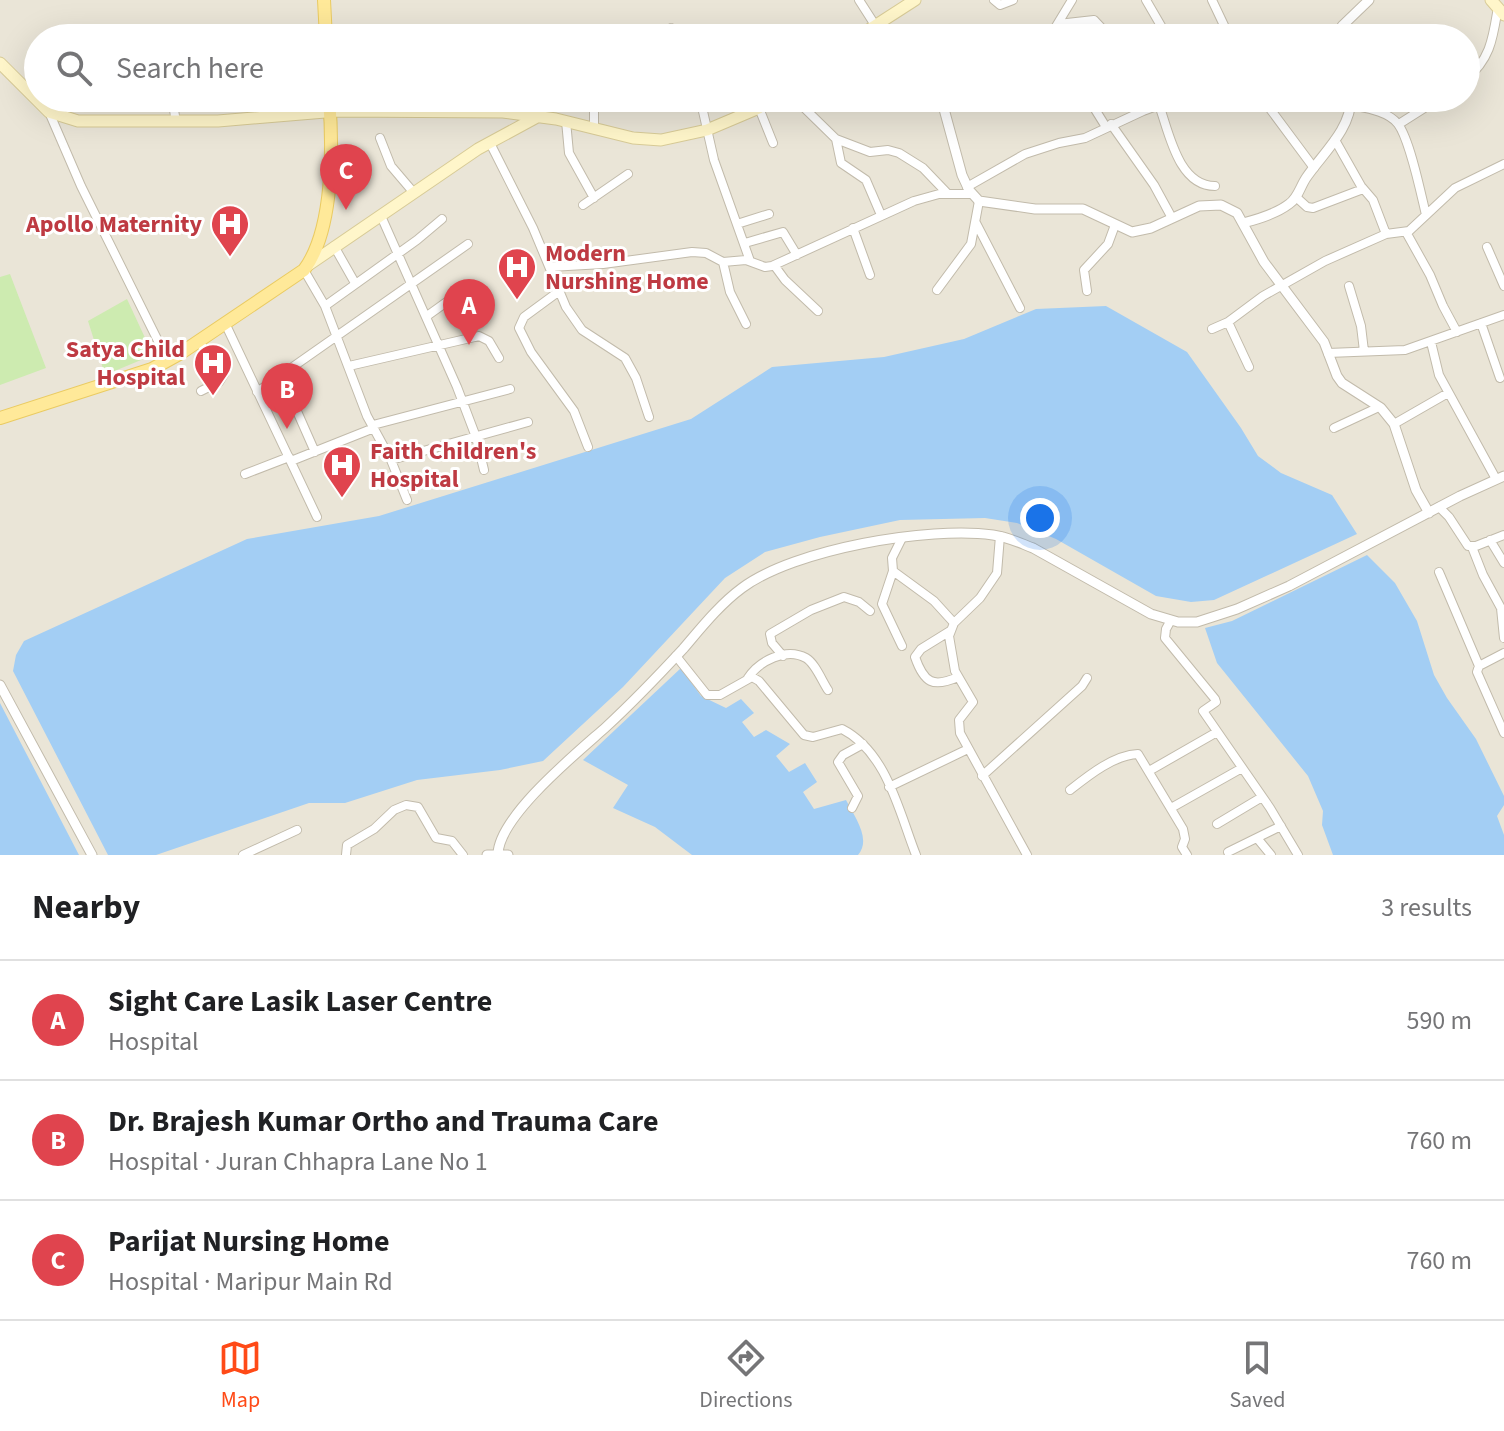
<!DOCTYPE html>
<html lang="en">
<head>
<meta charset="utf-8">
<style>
	:root { --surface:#fff; --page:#f6f6f6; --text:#202124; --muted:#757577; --line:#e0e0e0; --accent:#ff4a17 }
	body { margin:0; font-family:"Source Sans 3",sans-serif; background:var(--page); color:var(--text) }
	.you { position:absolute; left:1040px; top:518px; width:28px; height:28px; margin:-20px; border:6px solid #fff; border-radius:50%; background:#1a73e8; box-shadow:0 0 0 12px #1a73e833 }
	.badge { display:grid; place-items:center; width:52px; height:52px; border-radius:50%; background:var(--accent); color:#fff; font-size:26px; font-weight:700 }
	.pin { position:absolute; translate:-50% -66px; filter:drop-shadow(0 2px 4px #0008) }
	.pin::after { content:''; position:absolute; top:42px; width:28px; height:24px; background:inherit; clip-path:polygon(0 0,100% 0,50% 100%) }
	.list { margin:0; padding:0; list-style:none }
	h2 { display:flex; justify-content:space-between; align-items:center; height:104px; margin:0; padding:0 32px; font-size:34px }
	h2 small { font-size:26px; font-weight:400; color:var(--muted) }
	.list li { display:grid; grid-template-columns:52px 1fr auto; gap:24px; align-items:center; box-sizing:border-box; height:120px; padding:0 32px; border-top:2px solid var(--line) }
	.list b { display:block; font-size:30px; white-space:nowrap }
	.list p { margin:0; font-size:26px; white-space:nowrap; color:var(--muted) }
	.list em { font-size:26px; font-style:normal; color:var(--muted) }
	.icon { flex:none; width:44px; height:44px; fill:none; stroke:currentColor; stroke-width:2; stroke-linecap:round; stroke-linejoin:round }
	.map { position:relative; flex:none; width:1504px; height:855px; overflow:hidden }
	.search { position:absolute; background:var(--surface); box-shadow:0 8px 32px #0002; left:24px; right:24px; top:24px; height:88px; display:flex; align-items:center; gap:20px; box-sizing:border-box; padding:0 28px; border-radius:44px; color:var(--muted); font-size:30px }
	.sheet { height:464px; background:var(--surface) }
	nav { display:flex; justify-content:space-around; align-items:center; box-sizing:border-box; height:112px; border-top:2px solid var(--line); background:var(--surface); font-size:22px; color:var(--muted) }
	nav a { display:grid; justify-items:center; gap:4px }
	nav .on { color:var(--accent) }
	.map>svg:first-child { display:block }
	.residential { fill:#eae5d7; fill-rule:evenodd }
	.green { fill:#cdebb0 }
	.water { fill:#a3cef4 }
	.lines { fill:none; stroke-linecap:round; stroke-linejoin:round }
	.minor-casing { stroke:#c2bbab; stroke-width:10 }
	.tertiary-casing { stroke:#c2bbab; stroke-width:11 }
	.secondary-casing { stroke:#d8cb97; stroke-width:13 }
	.primary-casing { stroke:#eacb62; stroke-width:14 }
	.minor { stroke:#fff; stroke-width:8 }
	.tertiary { stroke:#fff; stroke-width:9 }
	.secondary { stroke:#fff6ca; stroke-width:11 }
	.primary { stroke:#ffe999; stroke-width:12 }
	.labels { text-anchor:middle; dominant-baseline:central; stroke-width:6; stroke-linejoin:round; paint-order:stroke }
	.health-label { font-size:24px; font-weight:bold; fill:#be3a42; stroke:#fff; text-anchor:end }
</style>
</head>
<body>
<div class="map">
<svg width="1504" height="855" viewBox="0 0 1504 855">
	<rect width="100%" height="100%" fill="#f5f3e9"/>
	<!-- residential -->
	<path class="residential" d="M0,0H1504V855H0ZM38,38H1466V98H38Z"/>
	<!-- green -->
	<path class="green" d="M10,274L46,368L0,385V277Z
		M127,299L153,355L105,375L88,321Z"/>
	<!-- water -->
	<path class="water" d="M1106,306L1187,352L1241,428L1258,456L1281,473L1332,495L1357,534L1214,600L1191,602L1156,596L1056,539L1017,523L985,518L900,520L820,537L765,552L725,578L623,687L543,761L500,770L417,780L345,803H309L156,855H108L13,671L16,655L24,641L247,539L379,516L691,419L772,367L884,357L964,339L1036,309Z
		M1367,555L1395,583L1417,621L1434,675L1447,698L1476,739L1504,796V805L1497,816L1504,835V855H1333L1322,825L1323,811L1308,776L1217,663L1205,628L1232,621Z
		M681,668L701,696L726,708L741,699L754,713L742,722L754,737L766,730L790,744L776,756L789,772L805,763L817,782L803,792L814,809L846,800C854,816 872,839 858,855H692L655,827L613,808L628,785L583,760Z
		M0,703L79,855H0Z"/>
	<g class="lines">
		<!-- minor casing -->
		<g class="minor-casing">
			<path id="minor" d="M859,0L875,25
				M994,0L1000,5L1013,0
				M1146,0L1164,31
				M1212,0L1230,38
				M1058,24L1094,20L1111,38
				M671,28L678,38
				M1033,38L1054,31
				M1055,38V28L1072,0
				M1233,38L1253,32L1266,38
				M1319,38L1339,33
				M1466,79C1491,59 1493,37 1498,7
				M172,98L176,122
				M521,98L522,113
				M700,98L714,160L750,261
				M794,98L836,139L870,152L888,150L899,153L923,168L947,193
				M1088,98L1106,127
				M1262,98L1314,168
				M1159,105C1169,132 1178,186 1215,186
				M1351,105C1365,108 1388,111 1398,124C1410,140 1421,194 1426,215
				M759,108L773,143
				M49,112L81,186L168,361
				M566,121L569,153L594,198
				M1111,124L1154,185L1172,218
				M1399,124L1440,98
				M594,128V98
				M380,138L391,166L414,193
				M836,139L841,163L866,180L881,215
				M1335,140L1361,186L1373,200L1386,234
				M490,143L533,228L566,307L582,330L625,358L636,378L649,417
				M967,187L1025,154L1059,143L1085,138L1143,111L1178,98
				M1296,197L1307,207L1313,208L1363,189
				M583,205L628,174
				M381,216L457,387L476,437L484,470
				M976,223L1020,308
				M737,224L769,214
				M853,228L870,275
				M1406,232L1430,275L1443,306L1457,332
				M745,243L783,232L797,255
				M334,246L355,283
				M1487,247L1504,286
				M723,262L730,292L746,324
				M774,265L785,280L818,311
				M550,267L603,264L692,252L706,253L723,262L746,260L765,267L772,266L914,201L939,194H972
				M304,270L325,306L367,416L391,460L407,500
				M1349,286L1361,326L1364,351
				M937,290L971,244L979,201
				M1087,291L1084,270L1108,244L1115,225
				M558,292L524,317L519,328L531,352L574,411L588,447
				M325,306L417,240L442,219
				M427,316L466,288
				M1228,322L1249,367
				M225,323L317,517
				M1481,323L1500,378
				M1212,329L1228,322L1263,296L1325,261L1386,234L1409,231L1455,188L1504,164
				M198,341L224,374L219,382L201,391
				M1431,342L1439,375L1496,479
				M1328,353L1405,350L1504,315
				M349,366L479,336L489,341L499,358
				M281,375L315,452
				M257,392L468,244
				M1394,424L1448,393
				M373,425L510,389
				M1334,428L1379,407
				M391,460L528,422
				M291,461L374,428
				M245,474L289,457
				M1439,507L1449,517L1468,546H1476L1504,535
				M1000,536L997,573L980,598L954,623L949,636L955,671L973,702L959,720L960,733L1027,855
				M902,538L892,558L893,571L934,601L954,623
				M1490,540L1504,563
				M1472,547L1483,575L1501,608L1504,638
				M893,571L882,604L902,646
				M1439,572L1479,666
				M1171,620L1166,629L1165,638L1215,699L1216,702L1203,711L1270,808L1298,855
				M950,631L921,649L915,657C924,683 933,688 958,677
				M1504,653L1479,666L1477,672L1504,733
				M676,656L707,695H720L752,677L759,681L804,735L813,737L842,729C887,752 899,812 916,855
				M783,656L772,643L770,634L811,610L844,597L859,602L870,611
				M748,678C759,661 786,647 806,658C815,663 822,681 828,690
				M1149,771L1217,732
				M982,776L1082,686L1087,678
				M889,787L968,749
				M1070,790C1089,775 1114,755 1138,754L1183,829L1185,839L1182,847L1187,855
				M852,808L858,796L838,762L843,755L863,744
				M1171,808L1242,768
				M1217,824L1262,797
				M1257,838L1271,855
				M1228,852L1281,826
				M243,855L297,830
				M346,855L347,845L374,829L394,810L406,805L418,807L436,838L452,841L463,855"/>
		</g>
		<!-- tertiary casing -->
		<g class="tertiary-casing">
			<path id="tertiary" d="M875,25L885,38
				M1340,38L1342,26L1369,0
				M941,98L962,175L969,190L979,201L1035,209H1083L1132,232L1151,228L1199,206L1221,205L1237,213L1264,262L1324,342L1337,376L1342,383L1381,408L1394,424L1416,490L1429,513
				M1243,223C1259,219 1276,214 1289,204C1298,198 1300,187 1306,178C1322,154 1351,130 1351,98
				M0,685L92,855
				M498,854C499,816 578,752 606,727C633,702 658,676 683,649C701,628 719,605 742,588C794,549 929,526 993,535C1008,537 1020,543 1033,548L1151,614L1178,622H1197L1237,609L1289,586L1460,496L1504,476
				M487,855H508"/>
		</g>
		<!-- secondary casing -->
		<g class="secondary-casing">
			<path id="secondary" d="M1491,0L1504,15
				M856,38L915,0
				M0,63L49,112L78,121H218L337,111L503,112L556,119L633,138L661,140L707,130L759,108L772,98
				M307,266L478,149L539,116"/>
		</g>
		<!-- primary casing -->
		<g class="primary-casing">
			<path id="primary" d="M324,0L326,38
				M0,418L152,369L181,353L304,270C334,230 333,146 329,98"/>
		</g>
		<!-- minor -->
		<use href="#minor" class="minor"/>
		<!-- tertiary -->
		<use href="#tertiary" class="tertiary"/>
		<!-- secondary -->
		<use href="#secondary" class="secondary"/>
		<!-- primary -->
		<use href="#primary" class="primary"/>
	</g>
	<!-- icons -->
	<defs>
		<g id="hospital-pin" transform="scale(2)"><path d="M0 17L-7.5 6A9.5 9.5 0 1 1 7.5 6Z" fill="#e0444e" stroke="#fff"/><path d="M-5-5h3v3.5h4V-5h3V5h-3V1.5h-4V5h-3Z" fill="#fff"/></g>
	</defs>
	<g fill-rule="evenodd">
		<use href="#hospital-pin" x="230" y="224"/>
		<use href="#hospital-pin" x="517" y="267"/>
		<use href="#hospital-pin" x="213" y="363"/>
		<use href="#hospital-pin" x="342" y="465"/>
	</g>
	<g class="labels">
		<!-- health labels -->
		<g class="health-label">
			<text x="202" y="224">Apollo Maternity</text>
			<text x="545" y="253" text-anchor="start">Modern<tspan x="545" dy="28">Nurshing Home</tspan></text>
			<text x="185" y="349">Satya Child<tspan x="185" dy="28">Hospital</tspan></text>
			<text x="370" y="451" text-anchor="start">Faith Children's<tspan x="370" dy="28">Hospital</tspan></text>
		</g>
	</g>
</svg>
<div class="you"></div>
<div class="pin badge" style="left:469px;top:345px;background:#e0444e">A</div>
<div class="pin badge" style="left:287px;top:429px;background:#e0444e">B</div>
<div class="pin badge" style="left:346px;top:210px;background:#e0444e">C</div>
<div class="search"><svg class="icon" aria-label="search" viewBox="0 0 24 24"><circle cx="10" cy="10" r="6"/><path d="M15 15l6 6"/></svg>Search here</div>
</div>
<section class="sheet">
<h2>Nearby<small>3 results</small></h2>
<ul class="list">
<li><span class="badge" style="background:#e0444e">A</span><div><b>Sight Care Lasik Laser Centre</b><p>Hospital</p></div><em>590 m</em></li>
<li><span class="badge" style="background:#e0444e">B</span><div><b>Dr. Brajesh Kumar Ortho and Trauma Care</b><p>Hospital · Juran Chhapra Lane No 1</p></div><em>760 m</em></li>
<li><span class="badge" style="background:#e0444e">C</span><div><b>Parijat Nursing Home</b><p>Hospital · Maripur Main Rd</p></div><em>760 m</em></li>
</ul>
</section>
<nav>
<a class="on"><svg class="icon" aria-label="map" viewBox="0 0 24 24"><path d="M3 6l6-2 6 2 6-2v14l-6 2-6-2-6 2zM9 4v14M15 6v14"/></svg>Map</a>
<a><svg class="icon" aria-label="directions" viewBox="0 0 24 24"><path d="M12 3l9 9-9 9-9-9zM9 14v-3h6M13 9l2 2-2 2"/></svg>Directions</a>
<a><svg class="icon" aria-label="saved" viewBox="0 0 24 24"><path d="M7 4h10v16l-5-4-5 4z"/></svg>Saved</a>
</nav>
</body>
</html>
